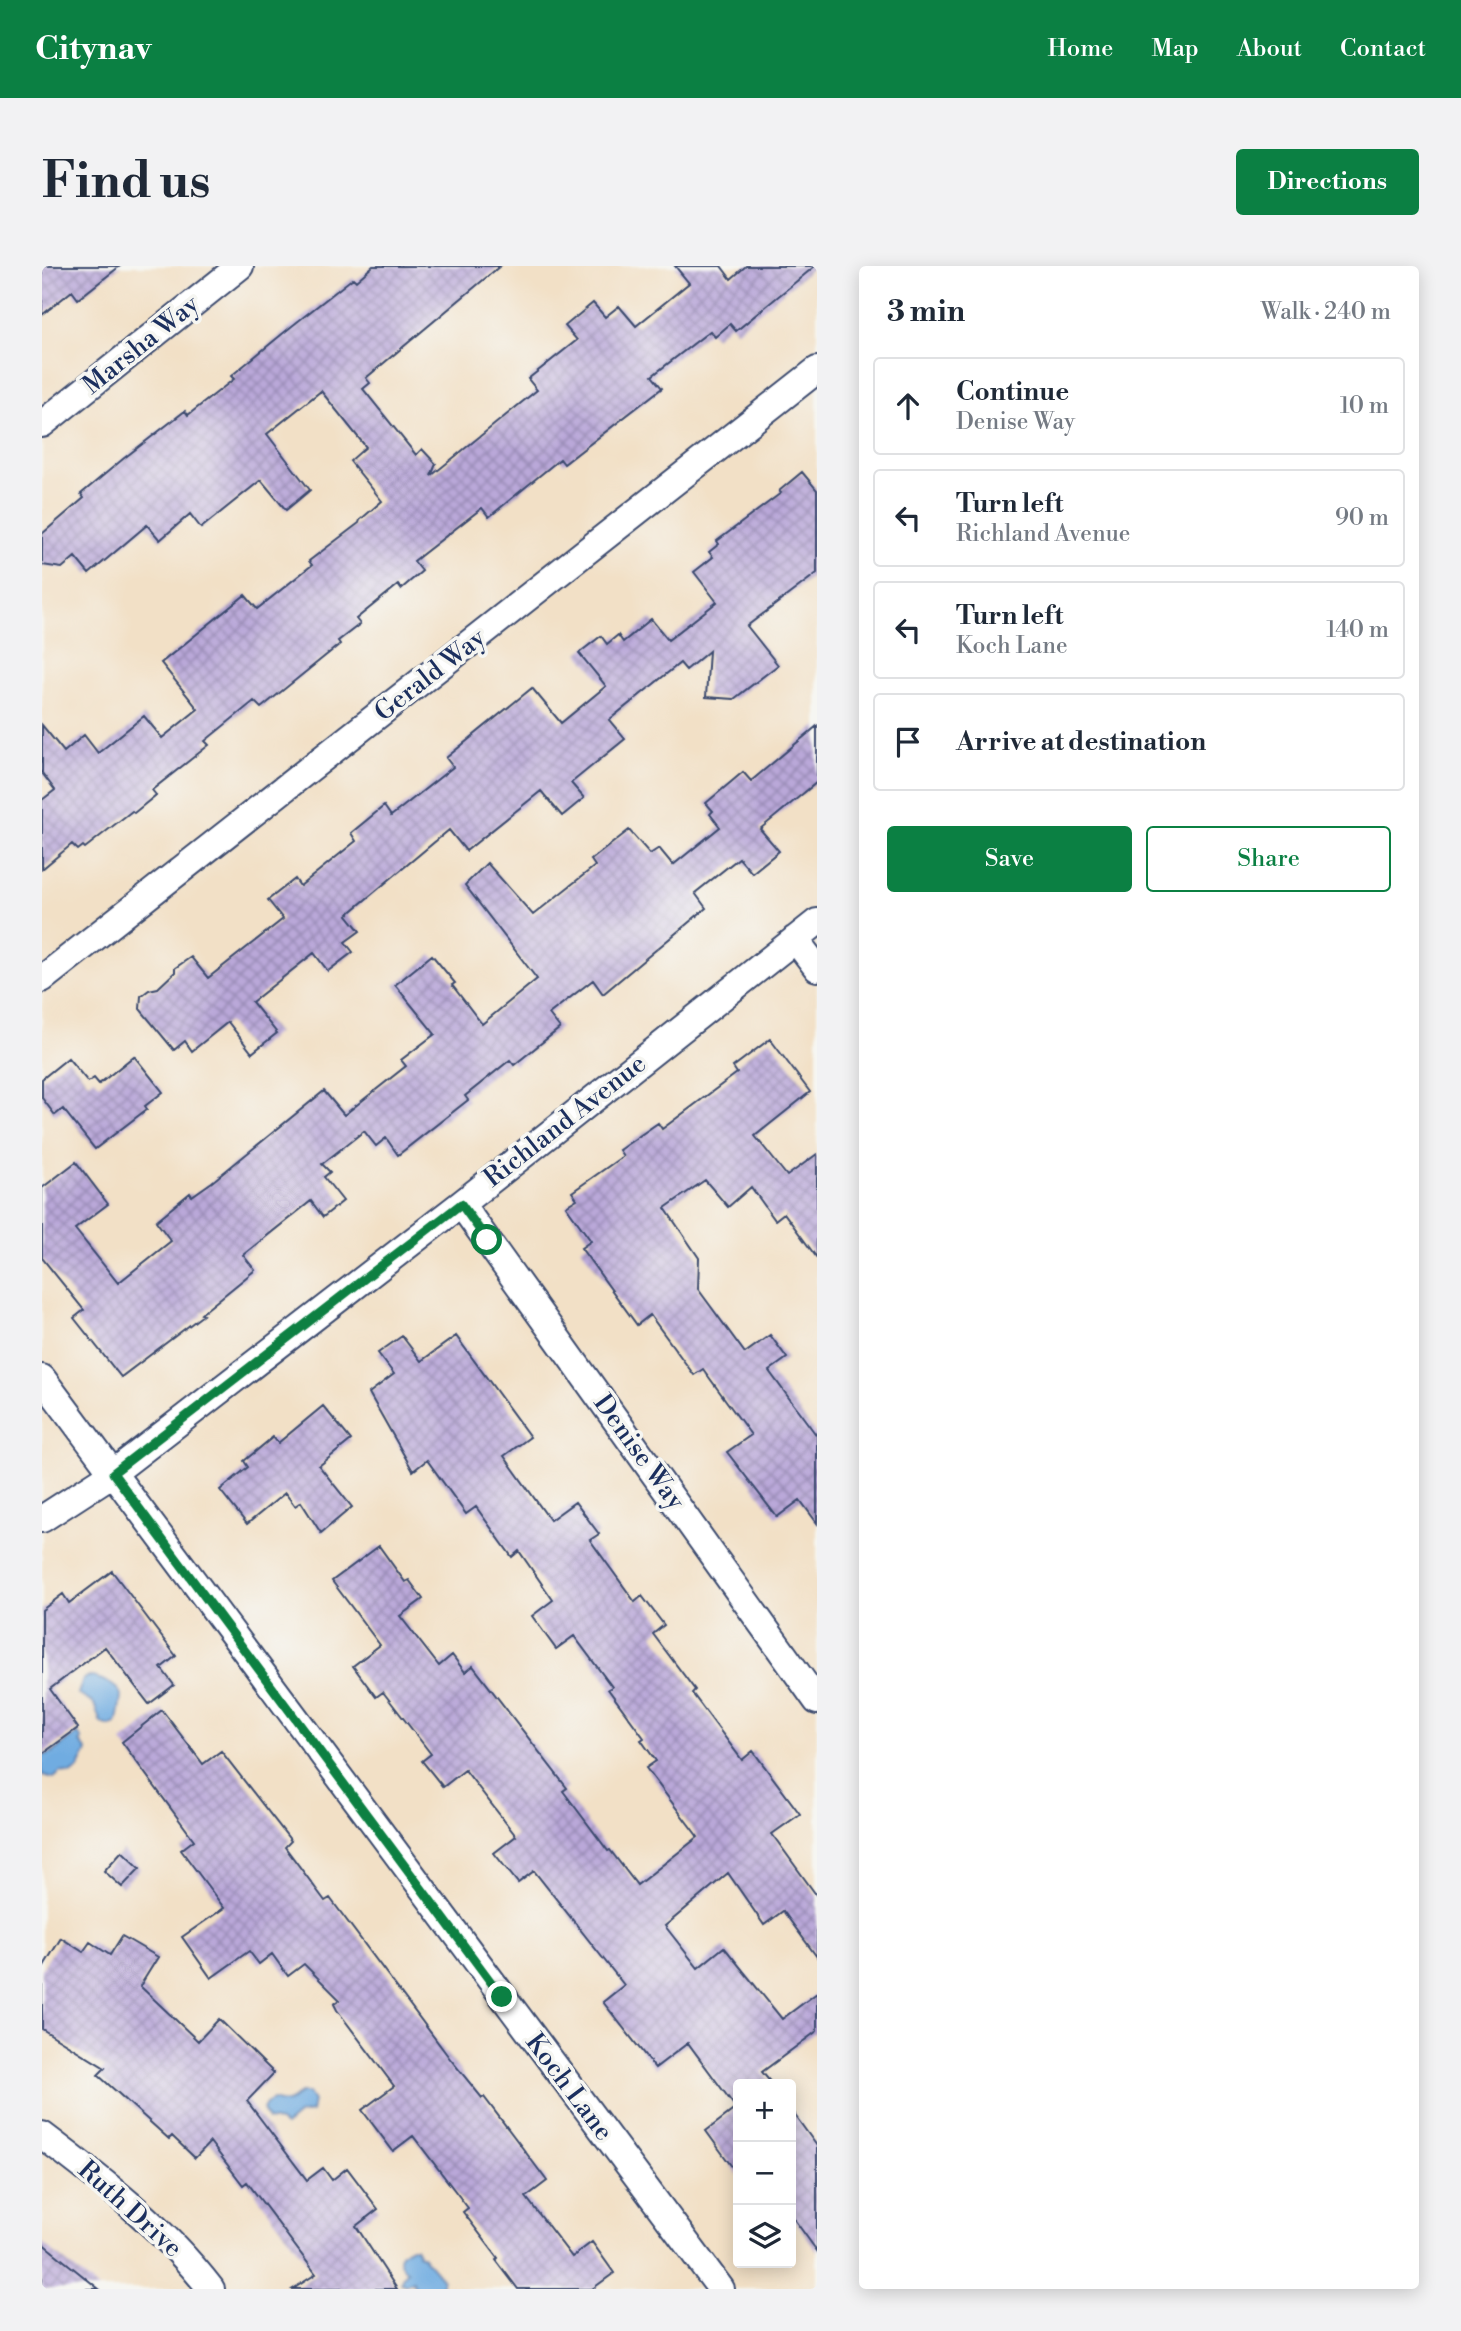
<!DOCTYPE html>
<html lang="en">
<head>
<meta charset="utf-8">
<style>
	:root { --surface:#fff; --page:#f2f2f3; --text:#1f2937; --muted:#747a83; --line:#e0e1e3; --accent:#0b8043 }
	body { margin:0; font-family:"Libre Bodoni",serif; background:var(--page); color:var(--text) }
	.controls { position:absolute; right:21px; bottom:21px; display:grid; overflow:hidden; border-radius:7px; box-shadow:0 4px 18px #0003 }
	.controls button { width:63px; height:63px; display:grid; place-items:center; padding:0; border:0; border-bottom:2px solid var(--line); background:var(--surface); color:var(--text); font:35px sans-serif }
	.stop { position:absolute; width:21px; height:21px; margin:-16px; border:5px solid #0b8043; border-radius:50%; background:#fff }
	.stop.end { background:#0b8043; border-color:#fff; box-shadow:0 2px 7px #0008 }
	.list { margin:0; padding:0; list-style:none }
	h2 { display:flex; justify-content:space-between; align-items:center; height:91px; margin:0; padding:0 28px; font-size:30px }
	h2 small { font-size:23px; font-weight:400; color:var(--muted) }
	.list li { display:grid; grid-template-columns:46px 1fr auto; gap:21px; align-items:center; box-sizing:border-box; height:98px; margin:0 14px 14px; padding:0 14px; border:2px solid var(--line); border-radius:7px }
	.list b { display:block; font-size:26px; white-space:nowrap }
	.list p { margin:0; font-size:23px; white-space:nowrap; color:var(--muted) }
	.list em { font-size:23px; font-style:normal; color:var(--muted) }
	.actions { display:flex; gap:14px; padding:21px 28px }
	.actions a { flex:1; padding:16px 0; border:2px solid var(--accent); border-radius:7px; text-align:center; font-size:24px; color:var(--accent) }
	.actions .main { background:var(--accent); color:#fff }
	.icon { flex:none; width:38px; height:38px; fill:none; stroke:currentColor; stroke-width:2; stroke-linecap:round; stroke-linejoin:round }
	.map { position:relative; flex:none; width:775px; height:2023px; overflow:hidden; border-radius:7px }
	header { display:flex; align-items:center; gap:42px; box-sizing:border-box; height:98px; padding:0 35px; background:var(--accent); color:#fff }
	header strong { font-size:33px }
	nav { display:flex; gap:38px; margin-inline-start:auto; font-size:24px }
	.intro { display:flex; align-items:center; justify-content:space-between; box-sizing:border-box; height:168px; padding:0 42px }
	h1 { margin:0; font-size:49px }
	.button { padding:18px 32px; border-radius:7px; background:var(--accent); color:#fff; font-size:24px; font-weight:700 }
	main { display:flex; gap:42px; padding:0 42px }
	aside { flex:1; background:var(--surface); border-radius:7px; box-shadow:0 4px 18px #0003 }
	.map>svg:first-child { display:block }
	.water { fill:#6face1; stroke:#456ea0; stroke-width:2 }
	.building { fill:url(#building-cross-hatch) }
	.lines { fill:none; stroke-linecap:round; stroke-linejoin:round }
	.street-casing { stroke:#3b4a6e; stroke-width:30 }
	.street { stroke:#fff; stroke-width:26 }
	.route { stroke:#0b8043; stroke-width:9 }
	.labels { text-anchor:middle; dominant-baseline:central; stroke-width:7; stroke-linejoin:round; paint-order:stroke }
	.street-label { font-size:26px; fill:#1b2f5e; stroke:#f6f6f2 }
</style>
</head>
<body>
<header>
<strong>Citynav</strong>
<nav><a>Home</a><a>Map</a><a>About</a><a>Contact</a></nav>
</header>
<div class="intro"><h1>Find us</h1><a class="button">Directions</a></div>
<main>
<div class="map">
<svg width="775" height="2023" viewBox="0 0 775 2023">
	<defs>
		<pattern id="building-cross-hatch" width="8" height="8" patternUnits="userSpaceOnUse" patternTransform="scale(1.75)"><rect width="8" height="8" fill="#baa8d9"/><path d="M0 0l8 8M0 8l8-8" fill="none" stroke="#9689b3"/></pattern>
	</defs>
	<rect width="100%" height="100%" fill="#f6f6f2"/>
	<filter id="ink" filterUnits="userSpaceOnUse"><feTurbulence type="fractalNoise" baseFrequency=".0143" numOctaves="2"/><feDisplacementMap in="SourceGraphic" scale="14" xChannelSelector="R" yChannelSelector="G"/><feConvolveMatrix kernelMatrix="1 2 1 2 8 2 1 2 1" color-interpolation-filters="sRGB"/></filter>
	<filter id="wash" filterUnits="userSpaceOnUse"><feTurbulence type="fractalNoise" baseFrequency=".00686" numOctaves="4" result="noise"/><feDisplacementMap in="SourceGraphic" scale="28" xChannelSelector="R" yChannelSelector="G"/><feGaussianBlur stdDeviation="1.57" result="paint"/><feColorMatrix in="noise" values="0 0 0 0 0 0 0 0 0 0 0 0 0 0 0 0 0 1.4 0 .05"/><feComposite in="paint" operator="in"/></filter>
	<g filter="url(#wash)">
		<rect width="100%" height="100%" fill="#f2e0c6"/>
		<!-- water -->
		<path class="water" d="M45,1411C55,1410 76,1419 79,1429C79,1432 76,1453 74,1457L67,1460L59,1457L52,1438L36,1428L40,1415Z
			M36,1467L40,1474L38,1476L45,1485L36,1503L29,1508L19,1506L12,1512L0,1509V1490L11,1486Z
			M258,1827H266L271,1835L269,1846L256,1849L243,1860L238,1856L226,1854L221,1843L224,1838L231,1834C243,1839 250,1836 258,1827Z
			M369,1981H373L377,1989H380L400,2013V2023H372L371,2015L363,2019L359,2017L360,2011L366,2005C353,1996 354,1988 369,1981Z"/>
		<g id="blocks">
			<!-- building -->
			<path class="building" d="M0,0H78L36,33L30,25L0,49Z
				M331,0H458L324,112L328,117L321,123L374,189L380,183L394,198L389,210L495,124L486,113L535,74L523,60L551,37L563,51L577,40L594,60L647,17L633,0H679L689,13L704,0H773L694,65L688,58L673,71L668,65L610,110L620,122L522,198L518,193L447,251L440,242L372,295L380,305L359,323L356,319L314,353L318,358L296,375L298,378L219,442L212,435L163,475L167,479L110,524L114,529L92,547L90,545L43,582L41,580L36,584L30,578L0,603V534L13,524L0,507V459L22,486L42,469L56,487L102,450L120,472L156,443L119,397L203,329L215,343L270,299L267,295L317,257L318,254L340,235L308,195L324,181L279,125L225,168L268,224L244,244L219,214L159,262L148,248L118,274L105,259L47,308L33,291L20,302L0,299V268L42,232L39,228L81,193L143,145L146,149L192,113L189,110L250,60L311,12L314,15Z
				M760,206L775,224V307L705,360L736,399L692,433L664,431L667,385L644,404L638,397L567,454L583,473L529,517L542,532L520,550L499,525L424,585L407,564L305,649L318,665L303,676L311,686L286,705L272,687L210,736L235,767L210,787L186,756L150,785L143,775L132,784L98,743L99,730L107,724L116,722L133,706V702L149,691L166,712L241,653L226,634L253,613L258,620L314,575L309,567L342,540L349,550L411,501L404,492L490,422L519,457L564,420L537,387L559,370L565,378L576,369L581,376L609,353L626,374L675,336L652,306L671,291L667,286L677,278L675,275L739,227L737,225Z
				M775,460V516L718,563L737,585L710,607L697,592L653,627L664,642L561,728L551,714L507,748L518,762L472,799L468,794L423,830L426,834L356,889L344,872L334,880L322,865L280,898L288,906L282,911L301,935L281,951L269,935L201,989L213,1004L159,1048L161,1049L79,1111L32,1052L42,1044L0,992V922L34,896L66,938L33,963L76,1017L129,975L114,955L148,927L150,930L170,916L282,825L302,849L364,800L359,794L393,768L353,719L390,689L413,717L410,719L440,758L495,713L423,619L445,597L491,649L553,600L549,594L587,564L608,588L617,582L631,599L678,561L668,548L671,545L664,537L701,506L709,515Z
				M728,773L768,826L713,870L745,910L775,888V992L742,947L733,954L709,921L686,941L663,914L623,942L657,992L656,1023L703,1087L728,1069L745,1092L727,1105L775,1170V1257L758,1234L735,1251L685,1186L709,1169L661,1103L652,1109L608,1049L595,1059L539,982L549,975L524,940L535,933L530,926L581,890L577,884L616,857L620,863L695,807L691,801Z
				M92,790L121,826L103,840L105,843L53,883L21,843L13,849L0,832V813L26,792L46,816L52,812L57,818Z
				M360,1070L379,1095L414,1070L488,1171L462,1190L508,1254L533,1236L557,1268L548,1274L593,1336L600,1330L622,1359L611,1368L653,1424L650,1427L700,1494L711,1485L758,1548L730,1568L775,1630V1691L741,1645L722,1659L686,1607L623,1660L656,1702L682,1681L740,1753L775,1727V1765L720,1806L730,1818H696V1909L664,1865L694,1842L646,1777L613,1802L561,1736L582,1719L492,1605L476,1617L452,1587L474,1570L423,1504L401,1521L380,1495L389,1488L341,1426L334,1431L311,1400L338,1379L290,1315L337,1280L363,1316L367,1314L381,1333L358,1350L397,1400L410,1389L423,1406L431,1400L525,1522L521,1525L566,1585L568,1584L595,1619L656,1571L604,1502L614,1495L599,1474L602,1472L566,1423L570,1421L532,1370L514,1383L490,1350L511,1334L477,1285L470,1291L434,1241L424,1248L385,1194L371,1205L327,1127L352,1108L336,1087Z
				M281,1140L309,1174L277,1200L310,1241L279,1267L259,1236L253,1240L243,1227L205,1258L178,1224L206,1201L202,1195L231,1171L236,1177Z
				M70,1305L134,1390L119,1402L132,1419L107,1438L63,1381L8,1423L36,1462L0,1488V1344L21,1328L27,1337Z
				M120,1444L161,1498L179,1485L249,1575L243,1581L283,1635L288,1632L409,1794L440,1832L442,1831L479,1880L505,1915L484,1931L530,1991L550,1976L572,2007L550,2023H476L454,1994L456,1992L421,1946L426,1942L371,1870L351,1885L320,1844L352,1820L295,1744L292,1738L298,1734L262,1698L246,1710L230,1688L217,1698L207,1685L169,1712L140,1671L182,1642L139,1584L152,1574L80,1476Z
				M80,1585L98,1602L80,1621L62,1605Z
				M80,1670L116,1691L98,1720L156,1775L177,1753L232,1807L205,1835L265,1914L281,1902L290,1914L305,1902L336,1943L314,1960L355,2023H251L274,2008L205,1916L201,1919L168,1876L153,1892L130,1870L127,1873L56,1809L63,1802L0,1763V1703L19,1672L41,1686L48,1676L68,1689Z
				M749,1844L775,1880V1985L749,1949Z
				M0,1977L57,2023H0Z"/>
		</g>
	</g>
	<g filter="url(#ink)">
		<use href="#blocks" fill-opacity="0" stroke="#3b4a6e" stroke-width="2"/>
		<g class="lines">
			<!-- street casing -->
			<g class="street-casing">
				<path id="street" d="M0,158L198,0
					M753,673L775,702
					M0,713L775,104
					M419,938L775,1435
					M0,1112L679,2023
					M0,1253L71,1207L419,938L775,656
					M0,1869C61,1915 122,1962 169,2023"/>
			</g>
			<!-- street -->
			<use href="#street" class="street"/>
		</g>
	</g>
	<g class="lines" filter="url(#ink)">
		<!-- route -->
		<path class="route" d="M445,974L419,938L71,1207L460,1731"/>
	</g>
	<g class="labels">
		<!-- street labels -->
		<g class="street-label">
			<text transform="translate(99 79) rotate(-39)">Marsha Way</text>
			<text transform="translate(388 409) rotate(-38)">Gerald Way</text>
			<text transform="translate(523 855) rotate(-38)">Richland Avenue</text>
			<text transform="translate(597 1186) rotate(54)">Denise Way</text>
			<text transform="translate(527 1821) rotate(53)">Koch Lane</text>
			<text transform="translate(88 1943) rotate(42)">Ruth Drive</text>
		</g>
	</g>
</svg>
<div class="controls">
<button>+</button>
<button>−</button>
<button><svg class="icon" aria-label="layers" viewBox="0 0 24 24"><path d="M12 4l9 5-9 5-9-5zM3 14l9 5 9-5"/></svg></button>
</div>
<div class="stop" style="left:445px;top:974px"></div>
<div class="stop end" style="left:460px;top:1731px"></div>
</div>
<aside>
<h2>3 min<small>Walk · 240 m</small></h2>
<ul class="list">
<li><svg class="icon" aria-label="ahead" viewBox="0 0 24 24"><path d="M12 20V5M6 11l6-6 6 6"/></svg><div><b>Continue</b><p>Denise Way</p></div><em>10 m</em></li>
<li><svg class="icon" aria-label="left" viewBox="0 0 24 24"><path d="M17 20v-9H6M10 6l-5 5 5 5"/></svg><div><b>Turn left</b><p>Richland Avenue</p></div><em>90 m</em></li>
<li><svg class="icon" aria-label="left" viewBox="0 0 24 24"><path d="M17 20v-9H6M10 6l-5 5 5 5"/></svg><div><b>Turn left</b><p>Koch Lane</p></div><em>140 m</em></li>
<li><svg class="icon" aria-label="arrive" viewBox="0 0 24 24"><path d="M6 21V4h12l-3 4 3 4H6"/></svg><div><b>Arrive at destination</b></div></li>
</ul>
<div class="actions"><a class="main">Save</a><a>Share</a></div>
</aside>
</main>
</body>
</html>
